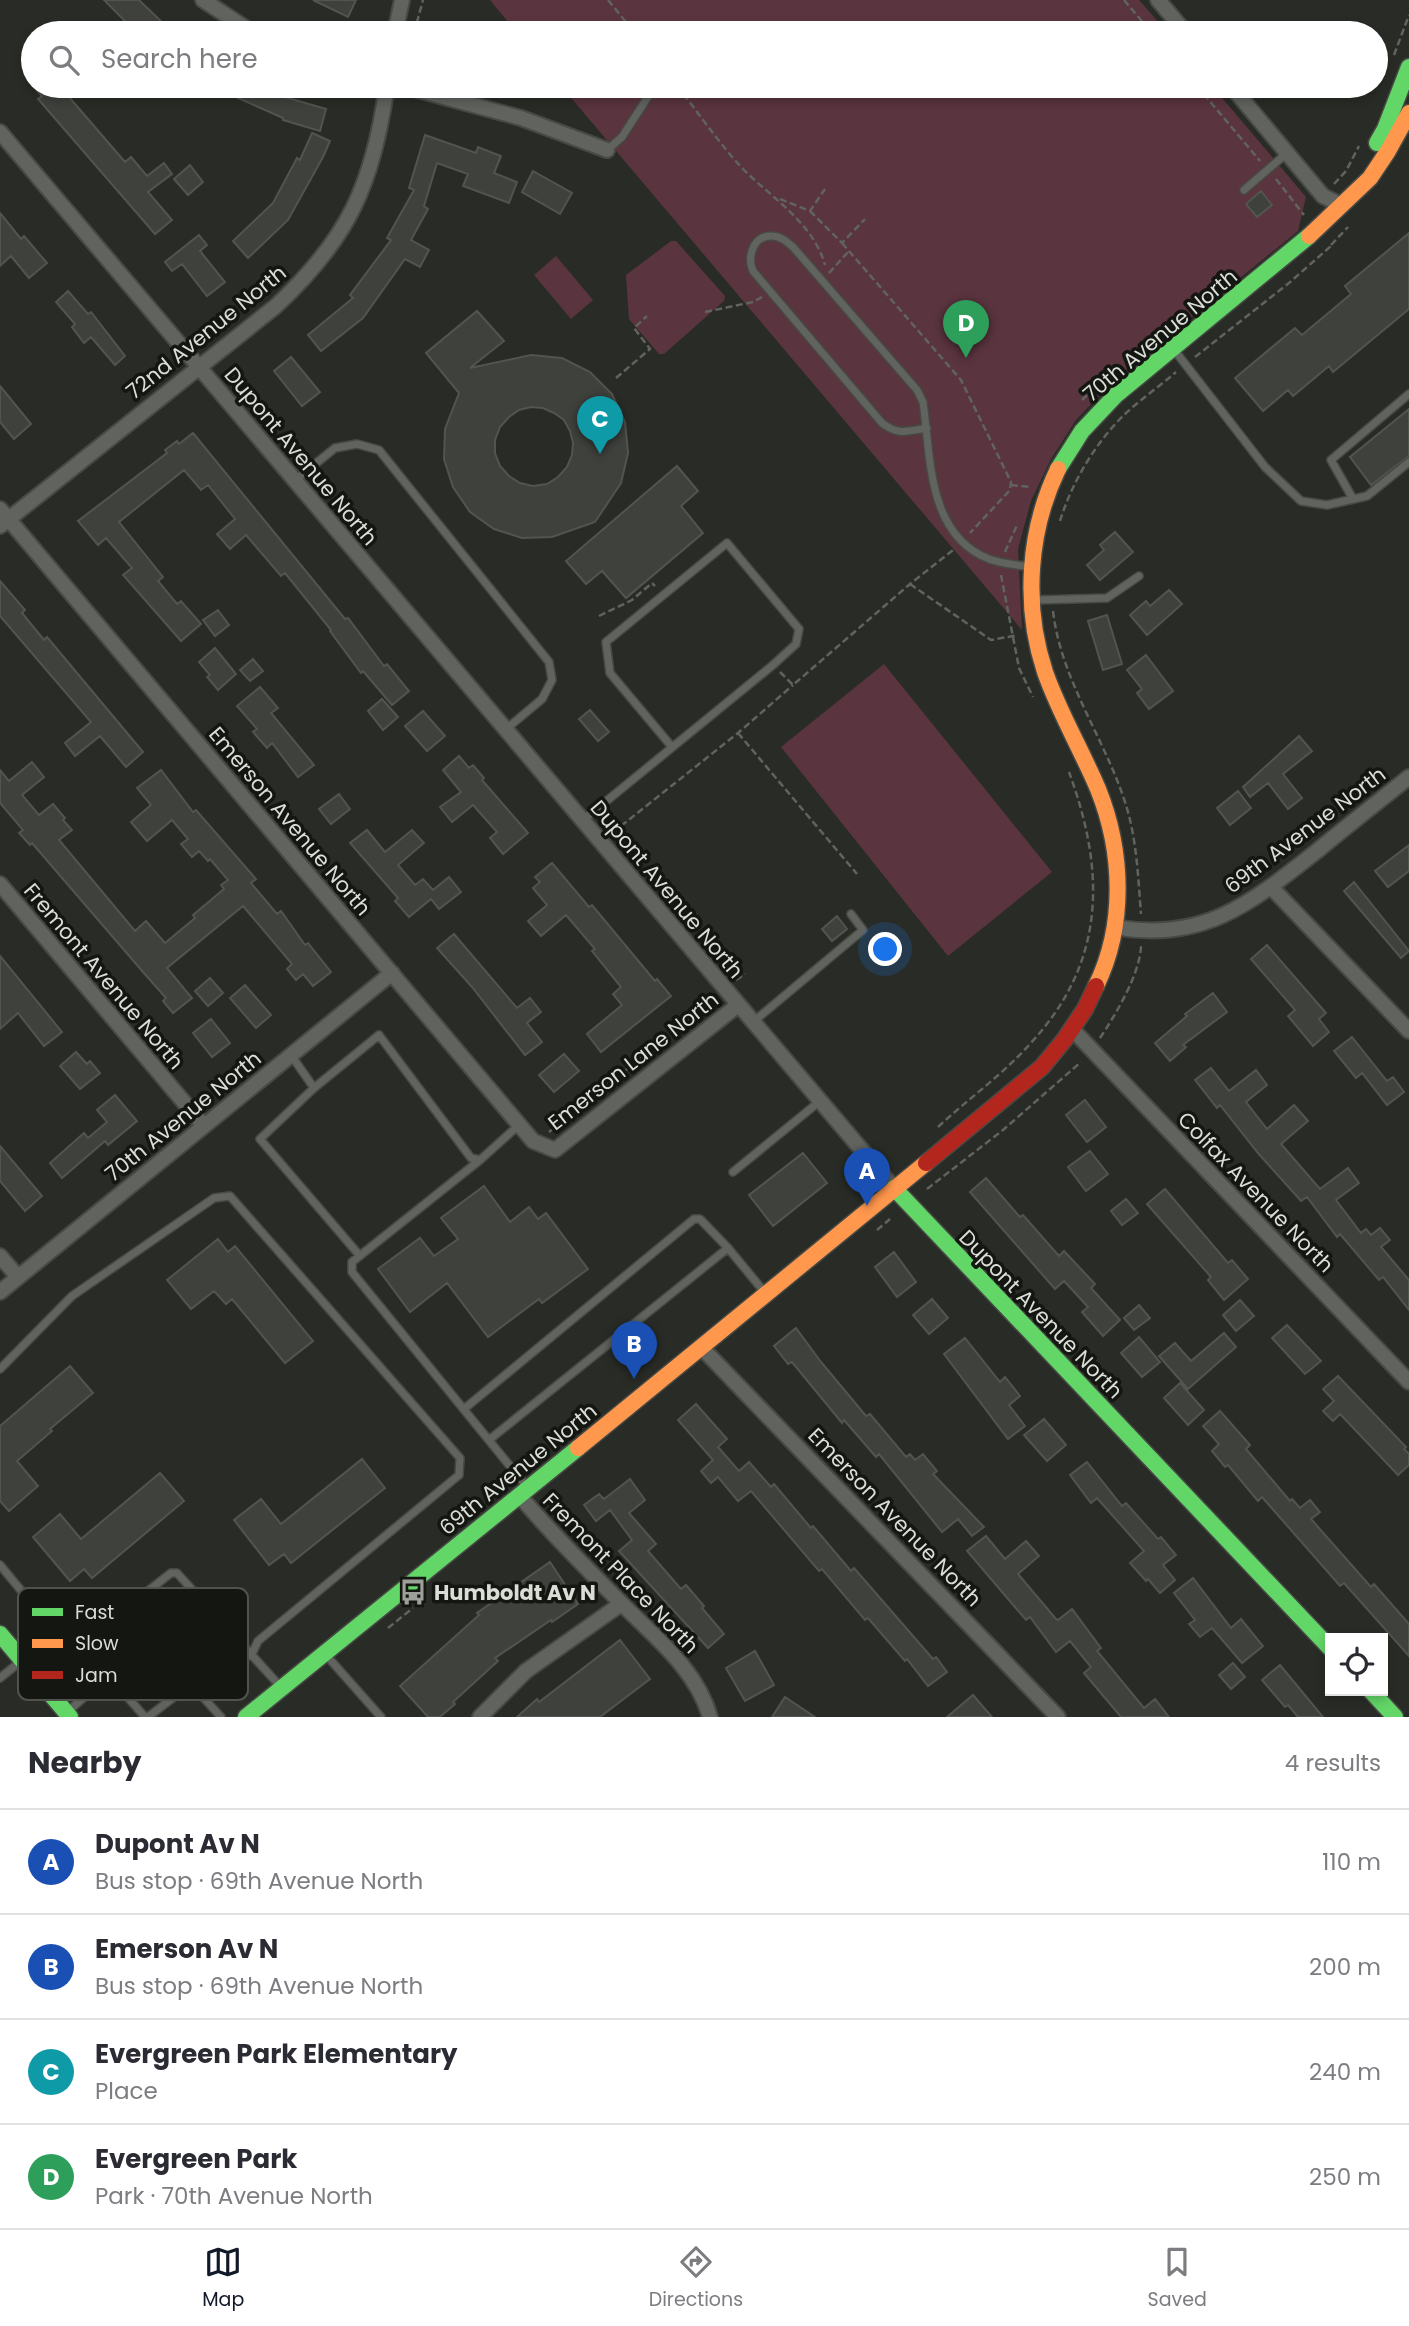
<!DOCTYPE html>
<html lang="en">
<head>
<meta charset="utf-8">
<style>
	:root { --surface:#fff; --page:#f2f2f3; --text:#2b2b33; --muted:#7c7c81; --line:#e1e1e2; --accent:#111827 }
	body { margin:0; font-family:Poppins,sans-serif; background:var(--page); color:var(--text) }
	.controls { position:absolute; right:21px; bottom:21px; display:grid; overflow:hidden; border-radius:0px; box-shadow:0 4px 10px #0003 }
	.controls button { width:63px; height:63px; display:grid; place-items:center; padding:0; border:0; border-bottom:2px solid var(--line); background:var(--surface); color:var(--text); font:35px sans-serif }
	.you { position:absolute; left:886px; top:950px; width:24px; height:24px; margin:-18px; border:5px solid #fff; border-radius:50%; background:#1a73e8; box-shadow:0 0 0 10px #1a73e833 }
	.badge { display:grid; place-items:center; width:46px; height:46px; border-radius:50%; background:var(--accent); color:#fff; font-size:23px; font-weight:700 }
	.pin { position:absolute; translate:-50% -58px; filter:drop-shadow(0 2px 4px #0008) }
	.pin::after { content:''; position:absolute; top:37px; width:24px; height:21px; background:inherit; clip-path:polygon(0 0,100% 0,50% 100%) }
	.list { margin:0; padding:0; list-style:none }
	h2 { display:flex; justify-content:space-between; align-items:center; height:91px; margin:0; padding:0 28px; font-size:30px }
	h2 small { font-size:23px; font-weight:400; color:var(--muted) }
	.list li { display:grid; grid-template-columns:46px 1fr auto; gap:21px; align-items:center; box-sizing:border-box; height:105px; padding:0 28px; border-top:2px solid var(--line) }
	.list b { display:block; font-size:26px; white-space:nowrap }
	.list p { margin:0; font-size:23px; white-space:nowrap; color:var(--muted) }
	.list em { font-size:23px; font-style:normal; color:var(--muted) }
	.icon { flex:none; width:38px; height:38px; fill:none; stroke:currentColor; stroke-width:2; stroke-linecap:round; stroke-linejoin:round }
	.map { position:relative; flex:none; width:1409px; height:1717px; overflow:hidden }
	.search { position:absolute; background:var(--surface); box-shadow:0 4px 10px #0003; left:21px; right:21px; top:21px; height:77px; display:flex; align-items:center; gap:18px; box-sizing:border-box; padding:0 24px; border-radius:38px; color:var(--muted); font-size:26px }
	.sheet { height:511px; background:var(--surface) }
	nav { display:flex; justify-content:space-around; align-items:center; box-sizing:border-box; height:98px; border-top:2px solid var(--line); background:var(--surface); font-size:19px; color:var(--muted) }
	nav a { display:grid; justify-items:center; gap:4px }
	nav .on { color:var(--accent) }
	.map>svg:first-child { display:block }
	.green { fill:#5a343e }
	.building { fill:#3f413d; stroke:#52544f; stroke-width:2; fill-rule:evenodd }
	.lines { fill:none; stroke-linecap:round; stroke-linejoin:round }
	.lane-casing { stroke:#464944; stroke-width:10 }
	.street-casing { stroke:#464944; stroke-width:18 }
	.fast-casing { stroke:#464944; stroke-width:19 }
	.slow-casing { stroke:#464944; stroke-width:19 }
	.jam-casing { stroke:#464944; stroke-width:19 }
	.path { stroke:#60635e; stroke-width:2.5; stroke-dasharray:7 3.5; stroke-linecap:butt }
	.lane { stroke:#61635f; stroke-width:7 }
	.street { stroke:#61635f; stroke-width:14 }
	.fast { stroke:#63d668; stroke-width:16 }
	.slow { stroke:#ff974d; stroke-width:16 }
	.jam { stroke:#b3261e; stroke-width:16 }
	.labels { text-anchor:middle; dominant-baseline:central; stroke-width:7; stroke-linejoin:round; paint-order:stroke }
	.street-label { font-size:21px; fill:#dbded7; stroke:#141611 }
	.poi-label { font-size:21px; font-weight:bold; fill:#dbded7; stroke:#141611; text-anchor:start }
	.key { fill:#141611; stroke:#50524c; stroke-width:2 }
	.key-label { font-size:19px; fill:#dbded7 }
</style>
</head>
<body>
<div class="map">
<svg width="1409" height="1717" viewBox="0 0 1409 1717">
	<rect width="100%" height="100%" fill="#292c26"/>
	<!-- green -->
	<path class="green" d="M490,0H1139L1168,33H517Z
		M561,86H1212L1306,197L1298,231L1114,380L1076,420L1051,459L1031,501L1018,549L1022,630Z
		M671,241H676L725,296L724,301L664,354H659L629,319L626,275Z
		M556,256L593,300L571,319L534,275Z
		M884,664L1052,872L948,956L781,747Z"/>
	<!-- building -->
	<path class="building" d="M104,0H139L166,26L159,33H137Z
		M313,0H356L348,17Z
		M33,86H65L72,94L69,97L125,162L131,157L147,176L164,163L172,174L148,192L172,220L155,234L38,99L42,96Z
		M211,86H274L271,93L326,109L320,131L283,120V118Z
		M312,133L330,141L323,157L288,220L248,258L233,241L273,203L297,158L300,160Z
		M425,135L476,153L478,147L501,156L494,173L517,182L509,203L463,186L468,174L437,163L424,206L428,209L411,240L429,250L420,267L405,259L363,318L321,351L308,335L353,298L350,295L391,240L387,238L414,190L409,188Z
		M190,165L203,182L188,195L174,179Z
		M533,171L572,193L560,214L522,192Z
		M1261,191L1272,205L1257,217L1246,204Z
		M0,213L21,239L24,236L47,263L29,278L11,256L0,266Z
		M1409,233V309L1333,372L1329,366L1293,396L1288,390L1263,411L1235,378L1295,328L1302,335L1351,294L1345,286Z
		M199,235L207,245L200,251L225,282L207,296L182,264L172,271L165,262Z
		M68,291L88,314L91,312L125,356L115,365L91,337L84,343L72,327L75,324L56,302Z
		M477,311L504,341L470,368L531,355L562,358L590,372L612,394L625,422L628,453L621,483L595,522L552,537L522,538L494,529L470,512L453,487L444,459L445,429L459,393L426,353ZM531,407L543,408L554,413L564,420L570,431L573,443L572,455L567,467L558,477L547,484L533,486L520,483L509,476L500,466L495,453V440L500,427L509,417L519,410Z
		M291,357L320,392L302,406L274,371Z
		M0,386L31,424L14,439L0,422Z
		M1409,409V456L1371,485L1350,457Z
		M193,433L345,619L348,618L384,666L387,664L409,691L392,705L363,671L361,673L330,631L331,630L285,573L281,576L246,535L230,549L217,534L235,519L208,485L201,490L184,470L119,522L163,577L158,581L177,604L181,601L201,624L181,641L123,575L132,568L106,538L98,545L78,521L167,453L165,450L177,441L179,444Z
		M677,466L698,491L681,506L703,533L626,598L602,571L586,584L566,561Z
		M1115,532L1133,552L1100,580L1087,565L1104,550L1100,545Z
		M0,581L25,610L22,613L44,640L47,637L143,752L126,767L100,736L75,756L65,743L91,722L0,616Z
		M1169,590L1182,604L1147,635L1130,615L1146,601L1150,606Z
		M218,610L229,625L215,636L203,620Z
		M1107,615L1122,664L1103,670L1088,621Z
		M215,648L236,674L218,690L207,677L210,675L199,662Z
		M1146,655L1173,691L1149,709L1137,693L1142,689L1127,670Z
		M253,659L263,671L250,681L240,670Z
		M260,687L278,708L271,713L314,765L298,777L272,743L267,748L253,732L257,729L237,706Z
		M382,699L398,717L383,730L368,711Z
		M590,710L609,732L598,741L579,719Z
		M423,711L445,736L427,751L405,726Z
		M1299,736L1312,751L1283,774L1302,798L1288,809L1268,783L1250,797L1243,787Z
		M459,756L469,768L473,765L484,778L482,780L528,833L503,854L490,838L497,832L473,805L452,822L440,807L461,792L443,770Z
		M32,762L44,777L22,795L39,815L53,804L65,818L63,820L72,830L59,840L135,931L146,921L165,943L195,918L193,915L224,889L221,885L228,880L210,859L208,861L199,851L192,857L181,844L188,839L172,820L147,841L131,822L151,805L137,788L161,770L193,812L196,810L256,879L251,883L277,914L281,911L305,945L308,943L331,972L313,986L303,974L296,980L287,969L292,964L243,906L167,968L192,998L173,1013L163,1001L166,998L143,972L32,843L30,845L19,833L23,830L0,803V770L9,781Z
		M1238,791L1251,808L1230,825L1217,808Z
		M339,794L350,809L331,824L319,809Z
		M367,830L385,852L412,830L424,843L398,865L415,885L423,879L433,890L449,877L461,892L439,909L431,899L409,917L395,901L398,898L350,843Z
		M1409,845V871L1388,887L1375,871Z
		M552,863L589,907L592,905L655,981L657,979L671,996L601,1052L587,1034L622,1005L613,994L621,987L592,951L595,949L566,915L541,936L528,921L547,905L533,888L540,882L535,877Z
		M1354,882L1409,951L1401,958L1344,891Z
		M837,916L847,929L832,941L822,929Z
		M454,934L517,1008L530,998L541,1012L527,1023L542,1042L525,1055L472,987L437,948Z
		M1267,945L1326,1013L1319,1019L1329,1032L1313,1046L1288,1016L1295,1010L1251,959Z
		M0,956L62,1032L44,1046L18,1013L0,1029Z
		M210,978L223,993L208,1006L195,991Z
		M245,985L271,1015L256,1028L230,998Z
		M1213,993L1227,1012L1183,1045L1186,1047L1170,1061L1155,1043L1187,1016L1185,1014Z
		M211,1019L230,1043L212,1057L193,1033Z
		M1352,1037L1387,1081L1393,1077L1404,1092L1387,1105L1362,1073L1356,1078L1334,1051Z
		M76,1052L87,1064L90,1061L100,1073L80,1089L60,1066Z
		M564,1054L579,1071L554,1092L539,1075Z
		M1211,1068L1229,1091L1256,1070L1267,1085L1246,1102L1267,1129L1294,1105L1308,1121L1281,1144L1320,1189L1348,1168L1359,1183L1336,1200L1361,1233L1366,1229L1371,1235L1380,1228L1390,1240L1381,1247L1409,1280V1310L1383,1277L1379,1280L1340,1234L1337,1237L1307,1197L1301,1201L1258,1153L1220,1105L1217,1108L1195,1080Z
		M115,1095L137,1121L108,1145L105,1141L62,1178L50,1163L84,1133L88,1138L107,1122L97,1110Z
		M1085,1100L1106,1127L1087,1142L1066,1115Z
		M0,1146L42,1196L25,1211L0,1181Z
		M1090,1151L1108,1174L1086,1191L1068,1167Z
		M803,1153L827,1183L773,1226L749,1195Z
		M986,1178L1020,1217L1023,1215L1059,1256L1064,1251L1095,1284L1091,1288L1120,1320L1103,1336L1082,1312L1088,1307L1064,1281L1055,1289L970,1192Z
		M484,1186L510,1222L529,1207L538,1219L546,1213L588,1269L542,1303L539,1299L488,1337L447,1283L410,1312L378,1269L420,1238L434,1256L458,1239L441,1218Z
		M1165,1189L1228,1263L1232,1260L1248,1279L1224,1300L1208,1280L1211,1277L1147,1204Z
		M1126,1199L1138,1213L1122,1225L1111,1211Z
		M218,1239L228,1252L235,1246L313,1341L285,1363L232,1299L226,1304L214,1291L191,1309L167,1280Z
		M894,1252L916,1282L897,1297L875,1267Z
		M932,1299L948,1318L929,1334L913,1315Z
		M1240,1300L1254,1316L1236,1331L1223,1315Z
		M1139,1305L1150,1318L1134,1330L1124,1318Z
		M1287,1325L1321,1361L1305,1374L1272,1338Z
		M796,1328L821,1362L866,1416L870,1414L906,1457L910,1454L915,1460L923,1454L937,1471L933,1474L984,1527L972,1536L958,1519L942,1532L879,1454L876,1457L844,1420L842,1423L792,1362L788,1364L774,1346Z
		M1224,1333L1236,1347L1188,1389L1159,1356L1175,1343L1191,1361Z
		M1139,1337L1160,1362L1142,1377L1121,1353Z
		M965,1338L1000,1382L1005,1377L1020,1396L1009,1405L1025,1426L1008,1439L944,1354Z
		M70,1366L93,1393L50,1429L52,1431L17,1461L38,1486L9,1511L0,1501V1426Z
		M1338,1376L1406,1447L1404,1449L1409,1454V1465L1398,1475L1340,1414L1333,1421L1323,1411L1334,1401L1323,1389Z
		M1180,1383L1204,1410L1188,1425L1164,1398Z
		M696,1404L727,1439L718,1447L739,1471L749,1462L771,1487L774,1484L811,1528L813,1526L851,1571L854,1568L933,1659L936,1657L947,1672L928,1686L907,1659L905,1661L868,1618L865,1620L822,1569L819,1571L751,1491L738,1501L718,1477L711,1483L701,1471L713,1460L678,1420Z
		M1220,1411L1250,1445L1246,1449L1290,1501L1292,1499L1300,1508L1310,1500L1320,1512L1311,1519L1371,1587L1374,1584L1409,1624V1656L1344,1583L1340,1586L1262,1497L1258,1501L1228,1465L1225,1467L1212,1451L1219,1444L1203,1426Z
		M1044,1419L1066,1445L1047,1461L1024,1435Z
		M362,1459L385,1488L291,1563L284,1554L269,1565L234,1520L261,1499L281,1524Z
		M1087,1462L1122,1506L1126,1503L1158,1539L1161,1537L1176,1555L1163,1565L1175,1580L1160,1593L1148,1579L1146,1581L1130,1563L1144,1551L1097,1498L1091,1503L1070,1475Z
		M160,1473L184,1501L92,1578L84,1569L70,1581L33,1537L60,1514L81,1539Z
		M630,1479L645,1500L629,1513L656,1544L648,1551L681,1589L686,1585L704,1606L702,1608L724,1634L708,1648L619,1551L632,1540L610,1510L596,1521L584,1505L599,1494L604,1499Z
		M986,1536L1005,1559L1026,1541L1039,1556L1018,1574L1056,1619L1058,1620L1072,1609L1101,1648L1097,1651L1144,1708L1155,1699L1169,1717H1121L1084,1673L1091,1667L1070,1641L1056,1652L1030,1617L1026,1620L967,1551Z
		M550,1562L578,1604L552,1622L551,1620L495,1658L498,1661L453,1702L455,1704L440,1717H428L400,1686L479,1615L477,1613Z
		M1193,1578L1231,1628L1241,1619L1263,1646L1242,1663L1212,1628L1200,1637L1189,1624L1195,1620L1174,1593Z
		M620,1640L650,1679L600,1717H517L537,1699L539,1702Z
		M755,1651L774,1685L745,1701L726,1668Z
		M1233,1663L1245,1677L1231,1689L1219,1675Z
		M1280,1665L1323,1717H1298L1288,1705L1285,1707L1262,1680Z
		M973,1695L992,1717H947Z
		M785,1697L815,1717H772Z"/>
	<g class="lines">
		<!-- lane casing -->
		<g class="lane-casing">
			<path id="lane" d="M607,150L622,137L651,92
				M1244,190L1287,153
				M1175,351L1265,467L1301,501L1327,505L1367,496L1409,462
				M927,428C907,431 899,436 882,423L753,271C747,257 753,235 772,236C781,236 787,242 793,247L917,390L923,402C931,457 927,535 989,559C1002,564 1018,565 1032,567
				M294,481L335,448L357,444L379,450L549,662L552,680L542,699L505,730
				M1353,499L1331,460L1409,394
				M1036,600L1107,598L1139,576
				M582,821L773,665L796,644L799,629L727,543L606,642L610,673L672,747
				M753,1022L863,930L851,914
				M291,1055L314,1088
				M519,1125L480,1160L352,1262V1272L527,1487
				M733,1172L820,1101
				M360,1256L260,1139L314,1088L379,1035L471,1158L480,1160
				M0,1369L72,1296L214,1198L230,1196L460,1458L459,1475L258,1641L251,1656
				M464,1409L694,1219H700L728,1248
				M489,1440L728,1248L766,1294
				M0,1565L71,1651L41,1682
				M71,1651L171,1573H177L279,1685
				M326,1655L381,1717
				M0,1678L21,1661
				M67,1712L109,1676L145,1717
				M148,1717L191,1684L221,1717"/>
		</g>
		<!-- street casing -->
		<g class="street-casing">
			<path id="street" d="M203,0L253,33
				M1158,0L1186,33
				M395,33L402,0
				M403,86L521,118L607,150
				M1231,86L1323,196L1341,205
				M0,132L894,1188
				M0,509L533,1141L555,1150L738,1005
				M0,526L276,306C350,237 372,185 387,86
				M0,884L204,1126
				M1271,887L1409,1031
				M1115,927C1203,943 1251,903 1317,851C1347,826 1378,802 1409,777
				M1073,1030L1409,1382
				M0,1256L18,1277
				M0,1292L392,973
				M701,1347L1058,1717
				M519,1495C551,1533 587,1569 622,1604C655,1637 697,1670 710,1717
				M480,1717L526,1671L621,1604"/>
		</g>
		<!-- fast casing -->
		<g class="fast-casing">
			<path id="fast" d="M1377,143L1385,129L1409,67
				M1058,469L1082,431L1116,395L1309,236
				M894,1188L1330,1648
				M0,1634L70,1717
				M1371,1691L1395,1717
				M246,1717L578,1448"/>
		</g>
		<!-- slow casing -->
		<g class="slow-casing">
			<path id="slow" d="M1309,236L1370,178L1388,151L1409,113
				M1058,469C1028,531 1023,606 1045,672C1059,712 1081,749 1098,789C1123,851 1126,925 1096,986
				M578,1448L926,1163"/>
		</g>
		<!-- jam casing -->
		<g class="jam-casing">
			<path id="jam" d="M926,1163L1042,1067L1065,1039L1085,1009L1096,986"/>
		</g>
		<!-- path -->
		<path class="path" d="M608,0L635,33
			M1124,0L1152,33
			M414,33L423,0
			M1394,55L1409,15
			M677,86C698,112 718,142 741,167C770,197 813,222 825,265
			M1197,86L1260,161
			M1276,179L1304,215
			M1334,184L1346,171L1359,146
			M780,199L810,211L825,189
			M810,211L842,243L865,219
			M842,243L961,380L1011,482L1010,490L970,533
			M1331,245L1348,227
			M829,273L848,252
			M705,312L753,302L762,297
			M1195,357L1289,283L1331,246
			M616,378L650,349L634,328L647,316
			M1082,400L1092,390
			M1011,485L1032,487
			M1060,521C1072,482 1096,442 1125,414C1141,399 1160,386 1176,372
			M1005,552L1018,523
			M1001,575L1019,668L1033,697
			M910,584L991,640L1018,635
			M1053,611C1061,680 1104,737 1125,802C1137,839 1138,877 1141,914
			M599,616L632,600L652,583L655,586
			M780,672L793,685L910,584L953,550
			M738,733L857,874
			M621,826L738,733L793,685
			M736,980L745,974
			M1100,1038C1116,1014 1140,974 1141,946
			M938,1127C968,1099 1001,1076 1029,1045C1106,963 1106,873 1069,772
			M549,1132L715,998
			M927,1189L1003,1130L1081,1062
			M877,1230L890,1219
			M388,1628L413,1608"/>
		<!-- lane -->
		<use href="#lane" class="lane"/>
		<!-- street -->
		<use href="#street" class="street"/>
		<!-- fast -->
		<use href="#fast" class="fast"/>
		<!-- slow -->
		<use href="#slow" class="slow"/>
		<!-- jam -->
		<use href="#jam" class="jam"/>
	</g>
	<!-- icons -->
	<defs>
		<g id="bus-bare" transform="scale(2.1)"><path d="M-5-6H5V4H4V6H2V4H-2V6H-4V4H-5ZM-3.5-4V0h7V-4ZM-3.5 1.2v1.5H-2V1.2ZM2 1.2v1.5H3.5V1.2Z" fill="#9da099" stroke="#141611" stroke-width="2.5" paint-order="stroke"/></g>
	</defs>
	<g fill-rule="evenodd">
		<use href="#bus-bare" x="413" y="1592"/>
	</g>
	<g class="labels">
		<!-- street labels -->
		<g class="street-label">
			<text transform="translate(206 332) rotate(-39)">72nd Avenue North</text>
			<text transform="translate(1160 335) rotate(-40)">70th Avenue North</text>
			<text transform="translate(301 456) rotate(50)">Dupont Avenue North</text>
			<text transform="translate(290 821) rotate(50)">Emerson Avenue North</text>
			<text transform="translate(1305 830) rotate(-37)">69th Avenue North</text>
			<text transform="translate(667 889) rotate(50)">Dupont Avenue North</text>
			<text transform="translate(104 976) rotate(50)">Fremont Avenue North</text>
			<text transform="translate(633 1061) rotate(-38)">Emerson Lane North</text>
			<text transform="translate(183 1116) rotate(-39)">70th Avenue North</text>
			<text transform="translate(1256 1192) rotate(46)">Colfax Avenue North</text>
			<text transform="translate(1041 1314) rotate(46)">Dupont Avenue North</text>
			<text transform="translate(518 1469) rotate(-39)">69th Avenue North</text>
			<text transform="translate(895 1517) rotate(46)">Emerson Avenue North</text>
			<text transform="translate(621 1573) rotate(46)">Fremont Place North</text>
		</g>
		<!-- poi labels -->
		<g class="poi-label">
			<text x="434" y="1592">Humboldt Av N</text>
		</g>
	</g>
	<!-- legend -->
	<rect x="18" y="1588" width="230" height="112" rx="10" class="key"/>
	<rect x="32" y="1608" width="31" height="8" fill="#63d668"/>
	<rect x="32" y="1639" width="31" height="9" fill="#ff974d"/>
	<rect x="32" y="1671" width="31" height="8" fill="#b3261e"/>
	<g class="key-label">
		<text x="75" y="1619">Fast</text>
		<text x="75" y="1650">Slow</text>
		<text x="75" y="1682">Jam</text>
	</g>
</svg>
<div class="controls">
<button><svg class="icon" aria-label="locate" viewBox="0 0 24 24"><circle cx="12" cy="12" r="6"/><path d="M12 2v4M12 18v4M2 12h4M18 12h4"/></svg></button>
</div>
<div class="you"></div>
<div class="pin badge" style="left:867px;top:1206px;background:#1a4fb4">A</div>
<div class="pin badge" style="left:634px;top:1379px;background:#1a4fb4">B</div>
<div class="pin badge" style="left:600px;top:454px;background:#0f9aa8">C</div>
<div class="pin badge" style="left:966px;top:358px;background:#2e9e5b">D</div>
<div class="search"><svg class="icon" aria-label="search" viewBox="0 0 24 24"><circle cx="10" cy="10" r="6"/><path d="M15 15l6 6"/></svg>Search here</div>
</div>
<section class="sheet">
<h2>Nearby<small>4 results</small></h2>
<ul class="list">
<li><span class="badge" style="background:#1a4fb4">A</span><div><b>Dupont Av N</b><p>Bus stop · 69th Avenue North</p></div><em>110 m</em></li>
<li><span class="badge" style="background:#1a4fb4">B</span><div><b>Emerson Av N</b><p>Bus stop · 69th Avenue North</p></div><em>200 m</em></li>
<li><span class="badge" style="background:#0f9aa8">C</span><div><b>Evergreen Park Elementary</b><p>Place</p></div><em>240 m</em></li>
<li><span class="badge" style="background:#2e9e5b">D</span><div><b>Evergreen Park</b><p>Park · 70th Avenue North</p></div><em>250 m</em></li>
</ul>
</section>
<nav>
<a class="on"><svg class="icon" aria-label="map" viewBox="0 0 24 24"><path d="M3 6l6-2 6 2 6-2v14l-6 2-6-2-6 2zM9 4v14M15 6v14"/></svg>Map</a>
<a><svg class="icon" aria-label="directions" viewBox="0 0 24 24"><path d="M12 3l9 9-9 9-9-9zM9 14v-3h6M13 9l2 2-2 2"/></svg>Directions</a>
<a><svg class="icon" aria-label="saved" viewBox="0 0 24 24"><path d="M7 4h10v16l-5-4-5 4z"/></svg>Saved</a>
</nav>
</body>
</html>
